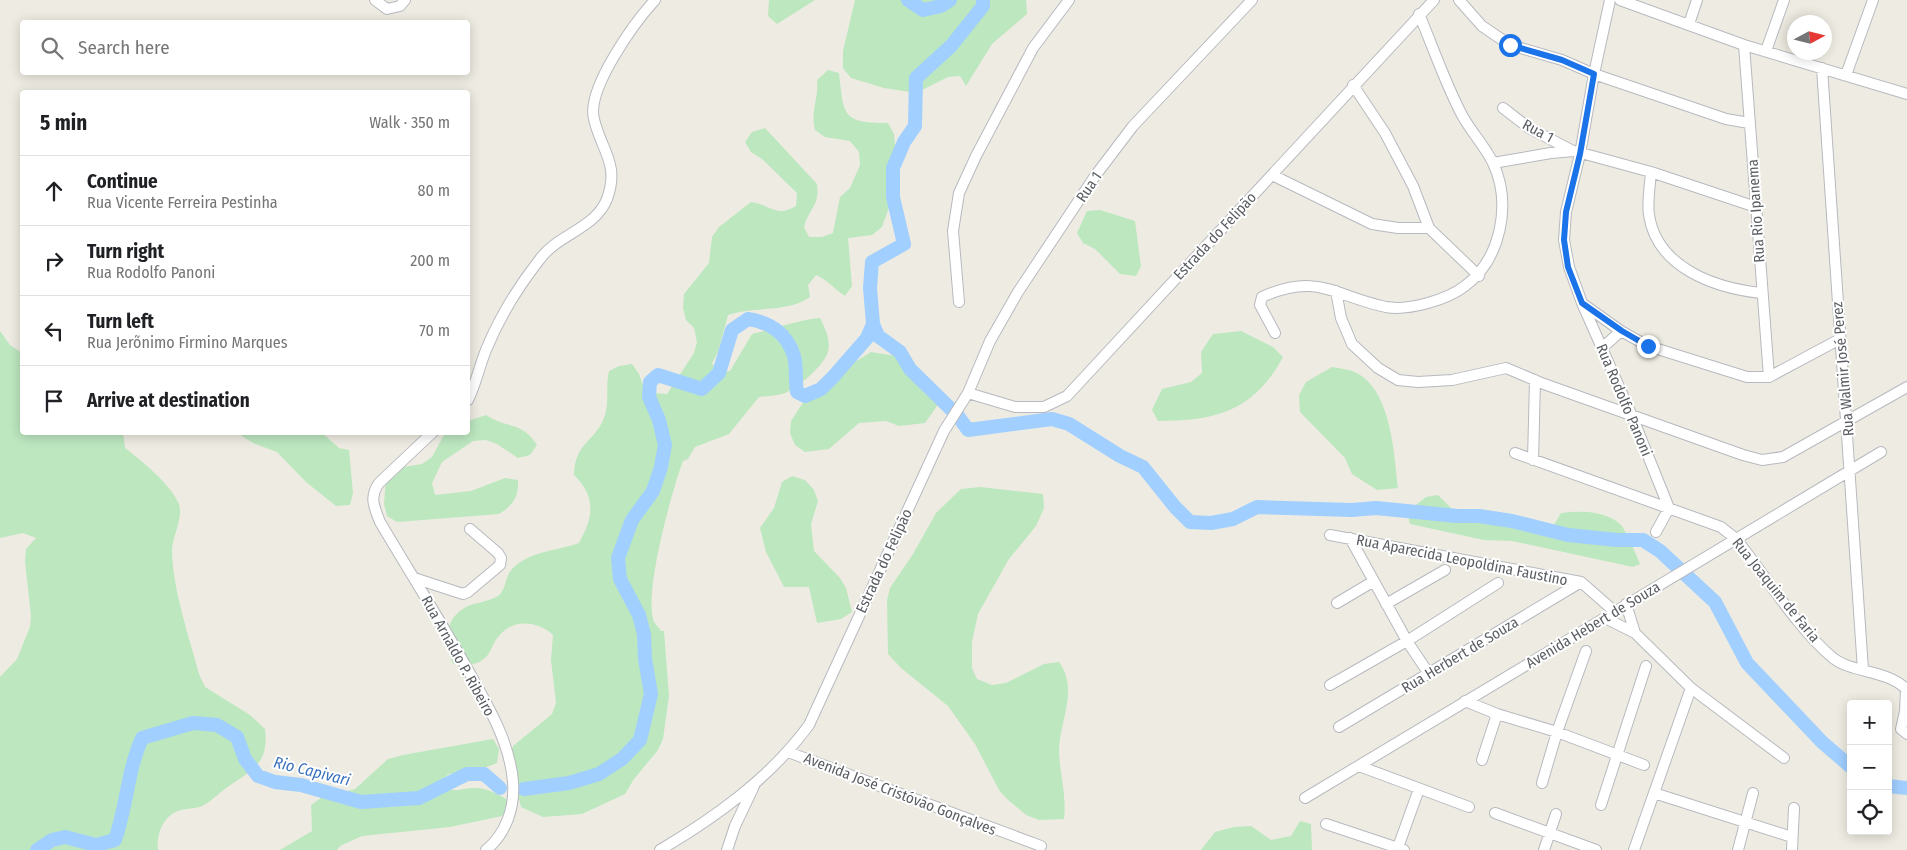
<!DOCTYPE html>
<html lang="en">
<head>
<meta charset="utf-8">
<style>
	:root { --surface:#fff; --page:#f2f2f2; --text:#202124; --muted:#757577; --line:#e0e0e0 }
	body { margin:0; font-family:"Fira Sans Condensed",sans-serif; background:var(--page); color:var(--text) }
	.controls { position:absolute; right:15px; bottom:15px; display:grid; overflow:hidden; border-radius:5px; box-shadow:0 2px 12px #0003 }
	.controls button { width:45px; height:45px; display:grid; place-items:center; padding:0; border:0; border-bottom:1px solid var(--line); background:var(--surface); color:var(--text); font:25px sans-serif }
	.compass { position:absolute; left:1787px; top:15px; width:45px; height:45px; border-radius:50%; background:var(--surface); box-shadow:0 2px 12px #0003; rotate:83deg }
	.stop { position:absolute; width:15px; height:15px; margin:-11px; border:4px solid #1a73e8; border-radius:50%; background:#fff }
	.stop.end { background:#1a73e8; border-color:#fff; box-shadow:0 1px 5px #0008 }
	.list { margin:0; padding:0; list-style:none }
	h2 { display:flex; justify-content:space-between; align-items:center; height:65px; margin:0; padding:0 20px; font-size:21px }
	h2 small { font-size:16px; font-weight:400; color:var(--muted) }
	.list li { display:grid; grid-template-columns:32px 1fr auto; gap:15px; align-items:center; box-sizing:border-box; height:70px; padding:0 20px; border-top:1px solid var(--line) }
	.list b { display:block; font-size:19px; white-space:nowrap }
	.list p { margin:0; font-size:16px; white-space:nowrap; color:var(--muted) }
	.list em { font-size:16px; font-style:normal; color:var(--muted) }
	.icon { flex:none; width:28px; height:28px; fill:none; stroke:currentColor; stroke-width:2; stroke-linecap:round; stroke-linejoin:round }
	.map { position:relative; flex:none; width:1907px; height:850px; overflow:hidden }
	.search { position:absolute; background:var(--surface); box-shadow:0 2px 12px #0003; left:20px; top:20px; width:450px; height:55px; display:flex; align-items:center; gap:12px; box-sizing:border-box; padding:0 18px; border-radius:5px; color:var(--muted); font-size:19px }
	.panel { position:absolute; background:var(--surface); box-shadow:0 2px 12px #0003; left:20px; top:90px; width:450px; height:345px; border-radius:5px }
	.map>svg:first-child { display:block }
	.green { fill:#bce7bf }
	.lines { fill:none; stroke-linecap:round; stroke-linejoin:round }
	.river { stroke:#a1cfff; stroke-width:14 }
	.street-casing { stroke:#b7b9bf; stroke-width:12 }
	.street { stroke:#fff; stroke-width:10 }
	.route { stroke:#1a73e8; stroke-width:6 }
	.labels { text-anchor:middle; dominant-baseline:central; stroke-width:4; stroke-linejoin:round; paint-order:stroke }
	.street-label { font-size:15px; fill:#5a5e63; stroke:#fff }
	.water-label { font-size:16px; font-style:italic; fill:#3a72c0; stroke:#fff }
</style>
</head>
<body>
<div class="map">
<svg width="1907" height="850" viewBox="0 0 1907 850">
	<rect width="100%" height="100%" fill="#eeece2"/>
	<!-- green -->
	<path class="green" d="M769,0H815L777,24L768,16Z
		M855,0H1026L1027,14L992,44L966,86L960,76L948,77L916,93L884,88L851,78L843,68V51Z
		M828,70L839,73C844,116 842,123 888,123L894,134L898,178L895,191L882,227L872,235L848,238L852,286L845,296C834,289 828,280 816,275L808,285L810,297C788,313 754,306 728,315L718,352L712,363L718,373L730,371L752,334C774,329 798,320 820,318C825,328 831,340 828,352C824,365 796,391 782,394C775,396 766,396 759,397L729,434L695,447L688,459L683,461C672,490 643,595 654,622C656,625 659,628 661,631H664L669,696L663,739L658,750L634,779L625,794L582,814L543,817L521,807L509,759L513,746L552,714L556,703L551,660L553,635C538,621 512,618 498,637C493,643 491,652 486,657C477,666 465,666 453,664C445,644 443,619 466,607C476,602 488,602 498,596C506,591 505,576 512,569C530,551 556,551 579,543C593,518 597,497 574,475C575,442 594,443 604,418C610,402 605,387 609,371L619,366L632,364L639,374L644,388L655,393L667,394L694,353L697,342L694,328L686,320L683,308L684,294L709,263L712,237L719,227L751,202C772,205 775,218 796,206L797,193L762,159L751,152L745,142L752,132L765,128L817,184C820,206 809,208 804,227L809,237H822L833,233L840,197L850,188L860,165L859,152L850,141L825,137L815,130C810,112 819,98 817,80Z
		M1100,210L1135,221L1141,266L1136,276L1120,274L1095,249L1083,243L1077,233L1087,211Z
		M0,331L10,345L22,353V432L123,433L125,448C142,461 169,483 178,502C185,516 172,536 172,551C173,591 189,636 199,674L205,687L250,715L265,729C269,764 253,769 229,786C220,792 213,800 204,805C197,809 189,808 181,810C164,814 156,834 158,850H0V677L17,659L30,627L31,616L25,561L26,549L36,538L23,533L0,538Z
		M1241,331L1273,347L1283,357C1254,411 1216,421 1158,421L1152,410L1162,389L1191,382L1202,373L1201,352L1213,334Z
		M871,352L896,356L908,362L918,386L927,395L942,399L925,423L899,426L886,421L859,423L829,449L805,452L795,445L790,433L791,421L804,401L834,379L844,369Z
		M1332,367C1339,368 1346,369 1352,371C1391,385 1394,453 1398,488L1377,490L1352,474L1345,458L1300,412L1299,395L1306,382Z
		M486,415C507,429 522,421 537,445L530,455L518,458L497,444L486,440L473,441L442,462L432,483L435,495L471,491L505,478L518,480C519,496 513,506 499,514L397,522L387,516L384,504L386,477L398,468L422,464L432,457L445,433L468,432V421Z
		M237,433H322L339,448L349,450L353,493L350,505L336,506L306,482L277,452L253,443Z
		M792,476L805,480L814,490L818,501L811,524L814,551L840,578L846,588L852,612L841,619L817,623L809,587H784L766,552L760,528L774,508L782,482Z
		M980,487L1043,494L1044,508L1036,526L1009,559L978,614L972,642V668L977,679L992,685L1006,683L1044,664L1059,662C1079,689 1060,720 1059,749C1059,772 1067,795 1064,819L1039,820L1026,815L1007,799L999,790L975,744L948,706L901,668L888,654L887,600L890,588L913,554L936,513L961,489Z
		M1438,495L1455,512L1491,517L1514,528L1554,525L1561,513C1580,511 1605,510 1621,525C1625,529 1637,556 1640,564L1633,567L1512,541L1484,540L1410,524L1407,512L1426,497Z
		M493,739L499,749L497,763L474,772L449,774L437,783C457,796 458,787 478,788C492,790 502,796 513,804L502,816L450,827L362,836L340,846L337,850H280L312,831L311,805L321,798L355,789L388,759L403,755Z
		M1300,821L1311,824L1312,850H1201L1215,832L1234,827L1251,826L1271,840L1291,836Z"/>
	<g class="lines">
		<!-- river -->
		<path class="river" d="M908,0L923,10L941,6L950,0
			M873,324L878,336L900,352L910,369L958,416L968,430L1052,419L1069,424L1120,456L1143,467L1175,507L1190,522L1211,523L1233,519L1257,507L1352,510L1376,508L1457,516H1479L1512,521L1568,535L1617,540H1643L1660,551L1715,602L1747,663L1822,742L1851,767
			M1888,786L1907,788
			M524,789L569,783L599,774L622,759L640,740L651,694L645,659L644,634L639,615L620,579L618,558L632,520L653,491L661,467L665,445L659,420L649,397L650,382L658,375L702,389L719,373L732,330L748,319C770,322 787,334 794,356C797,366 795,381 797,392L805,396L821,389L833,377L867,338L873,324L870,288L872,262L904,244L893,197V168L904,142L915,126L916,78L951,46L983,6V0
			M37,850L52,840L65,837L96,845L115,840C127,806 127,772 142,738L193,723L217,725L237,737L245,759L258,776L275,782L301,785L361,802L419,798L467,774H484L500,788"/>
		<!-- street casing -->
		<g class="street-casing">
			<path id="street" d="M375,0L387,9L400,6L405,0
				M1459,0L1482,26L1510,45L1562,60L1594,74L1726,119L1749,123
				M1610,0L1594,74L1580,154L1566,212L1564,240L1569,267L1582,303L1632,416L1669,508L1656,532
				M1620,0L1744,45L1907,94
				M1689,24L1697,0
				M1744,45L1769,377
				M1766,51L1784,0
				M1822,68L1863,670
				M1846,75L1873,0
				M1353,85L1385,133L1413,186L1429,228L1479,276
				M1503,108L1529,128L1573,151
				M1493,163L1551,153L1574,151L1651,172L1756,207
				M1651,172C1650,186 1647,202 1649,215C1657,268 1715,288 1761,293
				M1272,175L1372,224L1398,228H1429
				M1336,291L1341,318L1352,344L1378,368L1398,380L1418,382L1452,380L1506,368L1544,384L1743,455L1762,460L1783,457L1907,387
				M959,302L953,231L959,193L976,156L1033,48L1069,0
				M1583,304L1621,331L1648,346L1747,377H1769L1840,339
				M1275,333L1260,305L1262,297C1318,272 1334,296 1386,307C1408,311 1447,300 1465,286C1501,259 1512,204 1493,163C1485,146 1471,132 1462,115C1445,83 1433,47 1419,14
				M1602,348L1621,331
				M968,393L1015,407H1044L1067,396L1434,0
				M468,400C476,384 479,367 486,350C499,318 518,287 540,259C558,234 595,229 607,199C620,164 601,150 594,119C586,89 635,22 655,0
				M433,432L379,483C369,497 374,507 380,522C409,571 440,620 468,670C487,704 510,742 513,782C515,807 506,834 486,850
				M1515,453L1721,527L1736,539C1766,576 1797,628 1833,658C1852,673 1888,670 1906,689L1905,711L1901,729L1907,734
				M1533,460L1535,380
				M1330,535L1581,582L1614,611
				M1350,538L1407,641L1429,674
				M414,578L463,594L468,592L500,565L501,558L498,553L470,529
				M1337,603L1374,581
				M1386,604L1445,570
				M1626,604L1635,633
				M1605,618L1635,633L1691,688L1784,758
				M1330,685L1407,641L1498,583
				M1465,701L1497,714L1557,732L1644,765
				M1339,727L1581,582
				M788,752L1041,846
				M1482,760L1497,714
				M1359,766L1469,807
				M1542,783L1557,732L1586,651
				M1654,793L1792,837
				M1305,798L1881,452
				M1601,805L1646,666
				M1495,813L1596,850
				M1326,824L1404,850
				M660,850C716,817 770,778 809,725L944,431L968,393L990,341L1018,292L1095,176L1133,126L1252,0
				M727,850L735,826L754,786
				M1397,850L1419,789
				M1544,850L1556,814
				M1634,850L1691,688
				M1738,850L1753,793
				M1792,850L1794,808"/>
		</g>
		<!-- street -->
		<use href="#street" class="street"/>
	</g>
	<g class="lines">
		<!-- route -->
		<path class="route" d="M1510,45L1562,60L1594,74L1580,154L1566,212L1564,240L1568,267L1582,303L1622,331L1648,346"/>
	</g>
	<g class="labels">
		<!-- street labels -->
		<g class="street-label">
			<text transform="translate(1538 131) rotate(28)">Rua 1</text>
			<text transform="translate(1089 187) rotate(-56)">Rua 1</text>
			<text transform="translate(1756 211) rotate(-94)">Rua Rio Ipanema</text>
			<text transform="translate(1215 236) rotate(-47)">Estrada do Felipão</text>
			<text transform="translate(1843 369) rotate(-95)">Rua Walmir José Perez</text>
			<text transform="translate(1624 400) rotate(67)">Rua Rodolfo Panoni</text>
			<text transform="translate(1462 560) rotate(11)">Rua Aparecida Leopoldina Faustino</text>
			<text transform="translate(884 561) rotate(-65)">Estrada do Felipão</text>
			<text transform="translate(1776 590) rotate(51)">Rua Joaquim de Faria</text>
			<text transform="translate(1593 625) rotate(-31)">Avenida Hebert de Souza</text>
			<text transform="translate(1460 655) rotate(-31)">Rua Herbert de Souza</text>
			<text transform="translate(458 656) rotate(61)">Rua Arnaldo P. Ribeiro</text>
			<text transform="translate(900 794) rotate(21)">Avenida José Cristóvão Gonçalves</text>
		</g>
		<!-- water labels -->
		<g class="water-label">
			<text transform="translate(312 771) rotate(14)">Rio Capivari</text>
		</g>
	</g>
</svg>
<div class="controls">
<button>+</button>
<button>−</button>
<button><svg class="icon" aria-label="locate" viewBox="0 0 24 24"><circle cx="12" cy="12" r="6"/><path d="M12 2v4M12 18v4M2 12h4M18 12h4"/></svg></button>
</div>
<svg class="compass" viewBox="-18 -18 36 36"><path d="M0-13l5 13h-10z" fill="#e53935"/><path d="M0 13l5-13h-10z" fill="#757577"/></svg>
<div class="stop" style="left:1510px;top:45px"></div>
<div class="stop end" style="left:1648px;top:346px"></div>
<div class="search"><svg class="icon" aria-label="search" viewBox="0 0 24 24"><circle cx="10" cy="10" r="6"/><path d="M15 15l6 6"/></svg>Search here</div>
<section class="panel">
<h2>5 min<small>Walk · 350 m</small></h2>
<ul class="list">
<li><svg class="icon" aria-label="ahead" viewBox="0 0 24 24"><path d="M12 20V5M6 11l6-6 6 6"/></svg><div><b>Continue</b><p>Rua Vicente Ferreira Pestinha</p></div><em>80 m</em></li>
<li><svg class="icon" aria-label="right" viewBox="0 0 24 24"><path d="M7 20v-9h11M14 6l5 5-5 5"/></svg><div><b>Turn right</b><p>Rua Rodolfo Panoni</p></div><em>200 m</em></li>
<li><svg class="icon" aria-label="left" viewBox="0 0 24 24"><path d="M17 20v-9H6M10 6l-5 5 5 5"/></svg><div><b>Turn left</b><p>Rua Jerõnimo Firmino Marques</p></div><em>70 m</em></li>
<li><svg class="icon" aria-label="arrive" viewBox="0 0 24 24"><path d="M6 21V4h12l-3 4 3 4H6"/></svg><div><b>Arrive at destination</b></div></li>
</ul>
</section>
</div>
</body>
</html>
